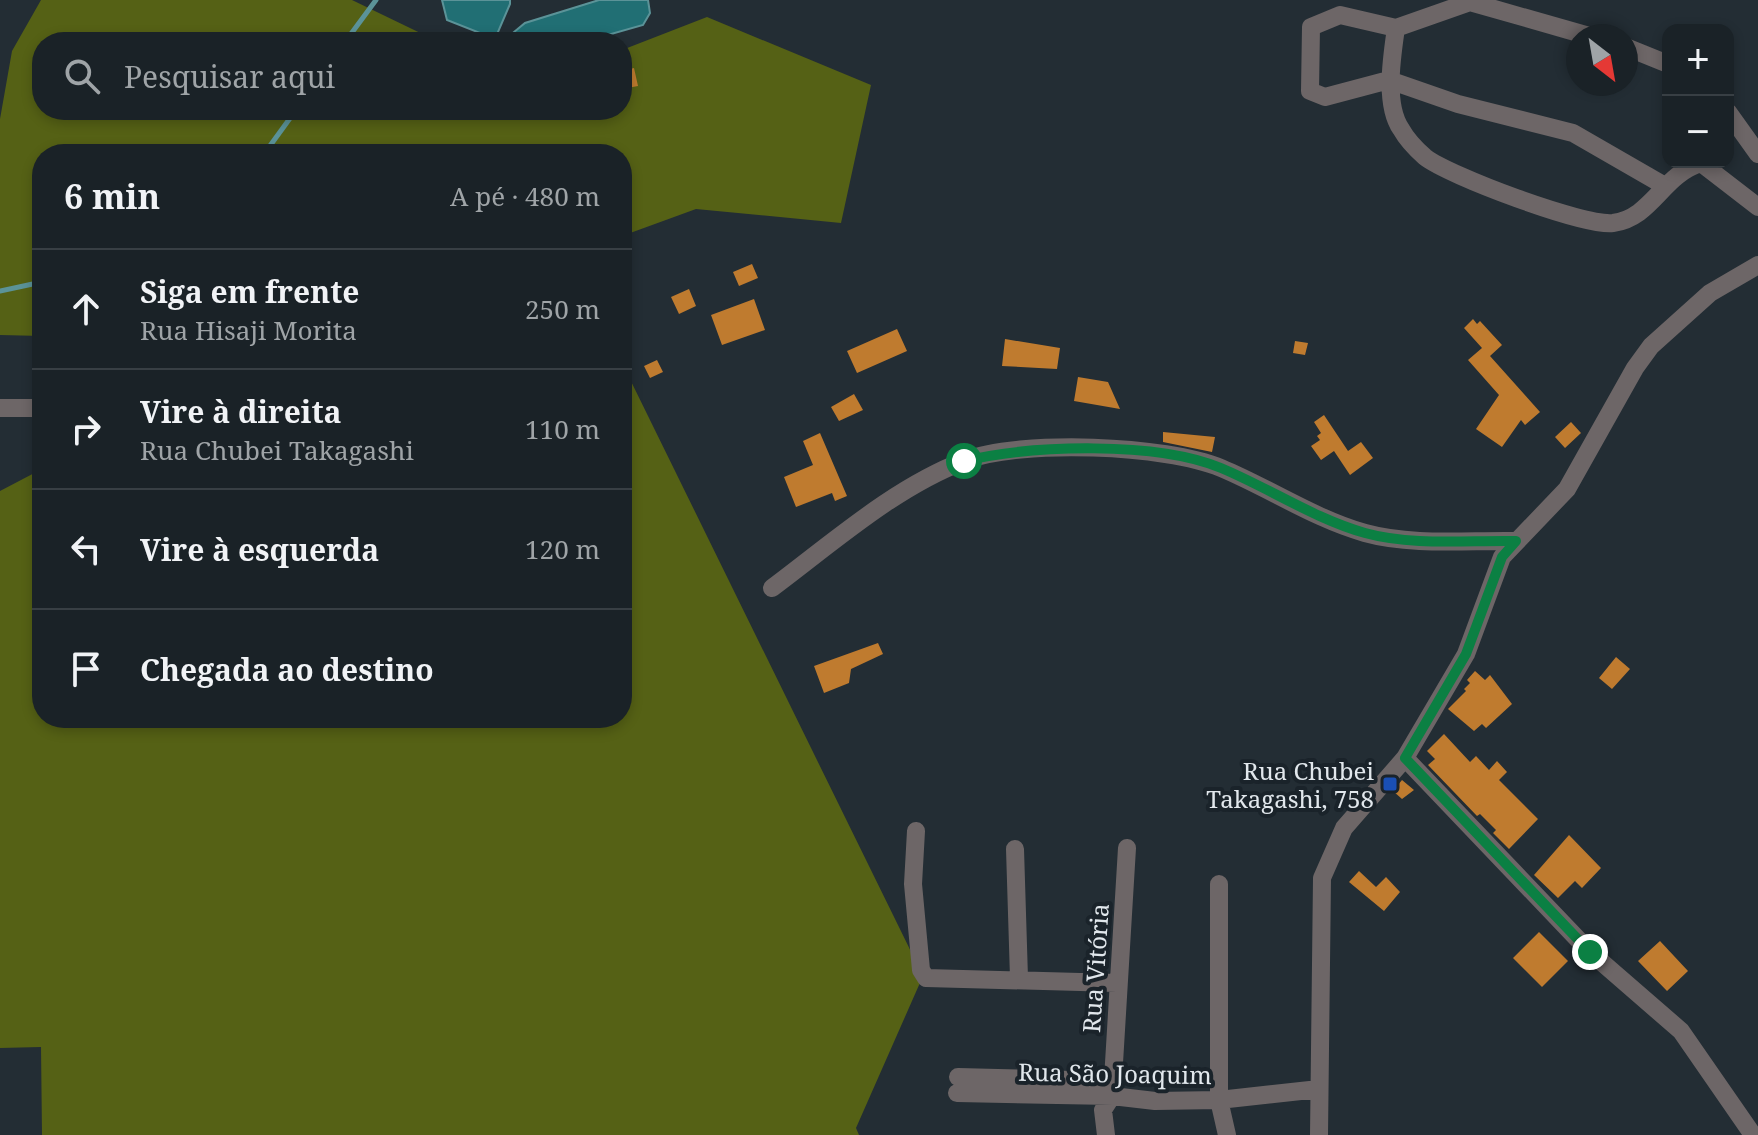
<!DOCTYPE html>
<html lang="pt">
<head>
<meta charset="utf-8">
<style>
	:root { --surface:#1a2227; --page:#272f33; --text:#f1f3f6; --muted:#9fa4a7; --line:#383f44 }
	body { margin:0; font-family:"Noto Serif",serif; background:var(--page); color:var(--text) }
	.controls { position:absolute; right:24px; top:24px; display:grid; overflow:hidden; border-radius:16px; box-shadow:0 4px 12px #0003 }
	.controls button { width:72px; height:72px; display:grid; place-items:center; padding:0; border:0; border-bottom:2px solid var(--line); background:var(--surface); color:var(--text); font:40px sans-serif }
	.compass { position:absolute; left:1566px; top:24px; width:72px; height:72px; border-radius:50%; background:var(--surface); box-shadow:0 4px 12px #0003; rotate:149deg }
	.stop { position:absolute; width:24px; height:24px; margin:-18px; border:6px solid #0b8043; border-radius:50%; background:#fff }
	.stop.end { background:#0b8043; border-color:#fff; box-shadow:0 2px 8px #0008 }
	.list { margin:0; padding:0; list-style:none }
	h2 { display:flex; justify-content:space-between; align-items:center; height:104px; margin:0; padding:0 32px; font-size:34px }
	h2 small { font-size:26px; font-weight:400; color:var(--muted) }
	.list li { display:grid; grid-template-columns:52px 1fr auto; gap:24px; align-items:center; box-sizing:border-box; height:120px; padding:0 32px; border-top:2px solid var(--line) }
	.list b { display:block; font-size:30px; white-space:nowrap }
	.list p { margin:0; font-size:26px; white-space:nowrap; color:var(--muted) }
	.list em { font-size:26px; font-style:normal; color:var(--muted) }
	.icon { flex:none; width:44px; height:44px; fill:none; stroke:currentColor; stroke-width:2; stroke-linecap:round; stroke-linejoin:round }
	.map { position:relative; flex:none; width:1758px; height:1135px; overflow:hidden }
	.search { position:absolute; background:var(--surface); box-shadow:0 4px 12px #0003; left:32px; top:32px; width:600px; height:88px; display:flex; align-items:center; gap:20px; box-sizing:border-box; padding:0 28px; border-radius:32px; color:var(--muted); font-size:30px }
	.panel { position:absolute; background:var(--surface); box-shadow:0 4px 12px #0003; left:32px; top:144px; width:600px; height:584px; border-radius:32px }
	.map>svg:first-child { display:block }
	.forest { fill:#556115 }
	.water { fill:#216f74; stroke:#5b9398; stroke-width:2 }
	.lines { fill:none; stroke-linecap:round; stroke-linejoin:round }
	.stream { stroke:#5b9398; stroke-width:5 }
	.building { fill:#bf7b2f }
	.street { stroke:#6d6667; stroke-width:18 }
	.route { stroke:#0b8043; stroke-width:10 }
	.transit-dot { fill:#1a4fb4; stroke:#1a232a; stroke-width:3 }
	.labels { text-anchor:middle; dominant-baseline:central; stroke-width:8; stroke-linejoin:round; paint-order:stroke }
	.poi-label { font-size:24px; fill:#e1e7ec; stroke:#1a232a; text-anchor:end }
	.street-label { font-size:24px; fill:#e1e7ec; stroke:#1a232a }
</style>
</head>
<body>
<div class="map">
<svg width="1758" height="1135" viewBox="0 0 1758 1135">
	<rect width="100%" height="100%" fill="#232d34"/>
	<!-- forest -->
	<path class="forest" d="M41,0H352L439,42H42V110H622V50L707,17L871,85L841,223L696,209L622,236V154H42V336L0,335V119L12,51Z
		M622,363L923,976L856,1128L859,1135H42L41,1047L0,1048V491L42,469V718H622Z"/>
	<!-- water -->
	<path class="water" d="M442,0H510V4L495,39L447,20Z
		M599,0H648L650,13L643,25L583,42H502L525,23Z"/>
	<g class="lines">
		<!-- stream -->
		<path class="stream" d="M345,42L376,0
			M264,154L296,110
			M0,291L42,282"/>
	</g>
	<!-- building -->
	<path class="building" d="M634,68L638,86L622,89V71Z
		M752,264L758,278L739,286L733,272Z
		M689,289L696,306L679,314L671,297Z
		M754,299L765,330L722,345L711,315Z
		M1473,319L1477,324L1480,321L1502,345L1490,356L1540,412L1525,425L1521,420L1502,447L1476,429L1499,395L1468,360L1482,348L1464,328Z
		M897,329L907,351L857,373L847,351Z
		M1005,339L1060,348L1057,369L1002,366Z
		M1295,341L1308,343L1305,355L1293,353Z
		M657,360L663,372L650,378L644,366Z
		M1078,377L1108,382L1120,409L1074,401Z
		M854,394L863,410L839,421L831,407Z
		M1324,415L1348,451L1361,442L1373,458L1350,475L1334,451L1321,460L1311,446L1320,440L1317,436L1321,433L1314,422Z
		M1571,422L1581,433L1565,448L1555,437Z
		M1163,432L1215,437L1212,452L1163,442Z
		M820,433L847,496L835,501L832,493L796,507L784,477L813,465L803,441Z
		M878,643L883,654L851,669L849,683L824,693L814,666Z
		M1616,657L1630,669L1612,689L1599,678Z
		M1475,671L1485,680L1490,675L1512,704L1486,728L1482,724L1474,731L1448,709L1466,691L1464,689L1470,683L1467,680Z
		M1444,734L1470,762L1476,756L1489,770L1497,761L1507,772L1499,780L1538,819L1509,849L1493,833L1496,830L1480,814L1477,816L1428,765L1435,759L1427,751Z
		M1402,780L1414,790L1402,799L1393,791Z
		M1569,835L1601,868L1582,888L1575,881L1558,898L1534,875Z
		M1359,871L1376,887L1386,877L1400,892L1384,911L1349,882Z
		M1539,932L1568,961L1542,987L1513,958Z
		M1660,941L1688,971L1667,991L1638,961Z"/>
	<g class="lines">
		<!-- street -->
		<path class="street" d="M1396,28L1340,15L1311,27L1310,91L1325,97L1389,80L1458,104L1573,133L1665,186
			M1589,36L1470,2L1396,28C1392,56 1384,104 1401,129C1406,138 1417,150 1425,157C1449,176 1583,226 1613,223C1652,218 1662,175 1701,163L1758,207
			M1626,47L1668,64
			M1728,112L1758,154
			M0,408H42
			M772,588C831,544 895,487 964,461C1021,439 1166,445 1221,468C1269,488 1315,519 1365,533C1412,546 1468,540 1516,541
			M1405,758L1590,952L1681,1031L1753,1135
			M916,831L913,884L921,970L926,978L1117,983
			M1015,849L1019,978
			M1219,884V1100L1227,1135
			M958,1077L1112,1081
			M957,1093L1112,1096L1155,1101L1219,1100L1319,1089
			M1106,1135L1103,1110L1112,1096L1127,848
			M1319,1135L1322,878L1344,828L1405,758L1466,654L1502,557L1567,489L1635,368L1651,346L1710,293L1758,265"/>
	</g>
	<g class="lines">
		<!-- route -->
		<path class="route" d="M964,461C1032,445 1156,441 1221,468C1269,488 1315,519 1365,533C1412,546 1468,540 1516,541L1502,557L1466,654L1405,758L1590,952"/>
	</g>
	<!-- markers -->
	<rect class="transit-dot" x="1382" y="776" width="16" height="16" rx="4"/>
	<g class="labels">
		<!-- poi labels -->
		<g class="poi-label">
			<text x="1374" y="770">Rua Chubei<tspan x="1374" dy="28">Takagashi, 758</tspan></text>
		</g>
		<!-- street labels -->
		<g class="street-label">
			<text transform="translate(1095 968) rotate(-86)">Rua Vitória</text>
			<text transform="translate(1115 1073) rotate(1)">Rua São Joaquim</text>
		</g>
	</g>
</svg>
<div class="controls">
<button>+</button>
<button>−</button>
</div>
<svg class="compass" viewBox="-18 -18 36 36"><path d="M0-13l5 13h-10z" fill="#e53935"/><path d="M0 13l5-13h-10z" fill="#9fa4a7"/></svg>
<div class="stop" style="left:964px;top:461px"></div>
<div class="stop end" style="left:1590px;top:952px"></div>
<div class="search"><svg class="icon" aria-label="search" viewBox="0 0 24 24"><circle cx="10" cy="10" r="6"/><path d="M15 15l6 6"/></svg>Pesquisar aqui</div>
<section class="panel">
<h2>6 min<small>A pé · 480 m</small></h2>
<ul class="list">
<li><svg class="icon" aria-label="ahead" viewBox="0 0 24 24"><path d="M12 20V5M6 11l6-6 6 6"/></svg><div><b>Siga em frente</b><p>Rua Hisaji Morita</p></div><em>250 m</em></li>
<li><svg class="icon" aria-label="right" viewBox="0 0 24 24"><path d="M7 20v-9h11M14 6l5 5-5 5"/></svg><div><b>Vire à direita</b><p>Rua Chubei Takagashi</p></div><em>110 m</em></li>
<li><svg class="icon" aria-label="left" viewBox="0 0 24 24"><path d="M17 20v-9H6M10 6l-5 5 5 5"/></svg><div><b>Vire à esquerda</b></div><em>120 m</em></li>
<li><svg class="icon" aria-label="arrive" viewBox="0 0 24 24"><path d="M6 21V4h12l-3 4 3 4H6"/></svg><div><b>Chegada ao destino</b></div></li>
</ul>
</section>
</div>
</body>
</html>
